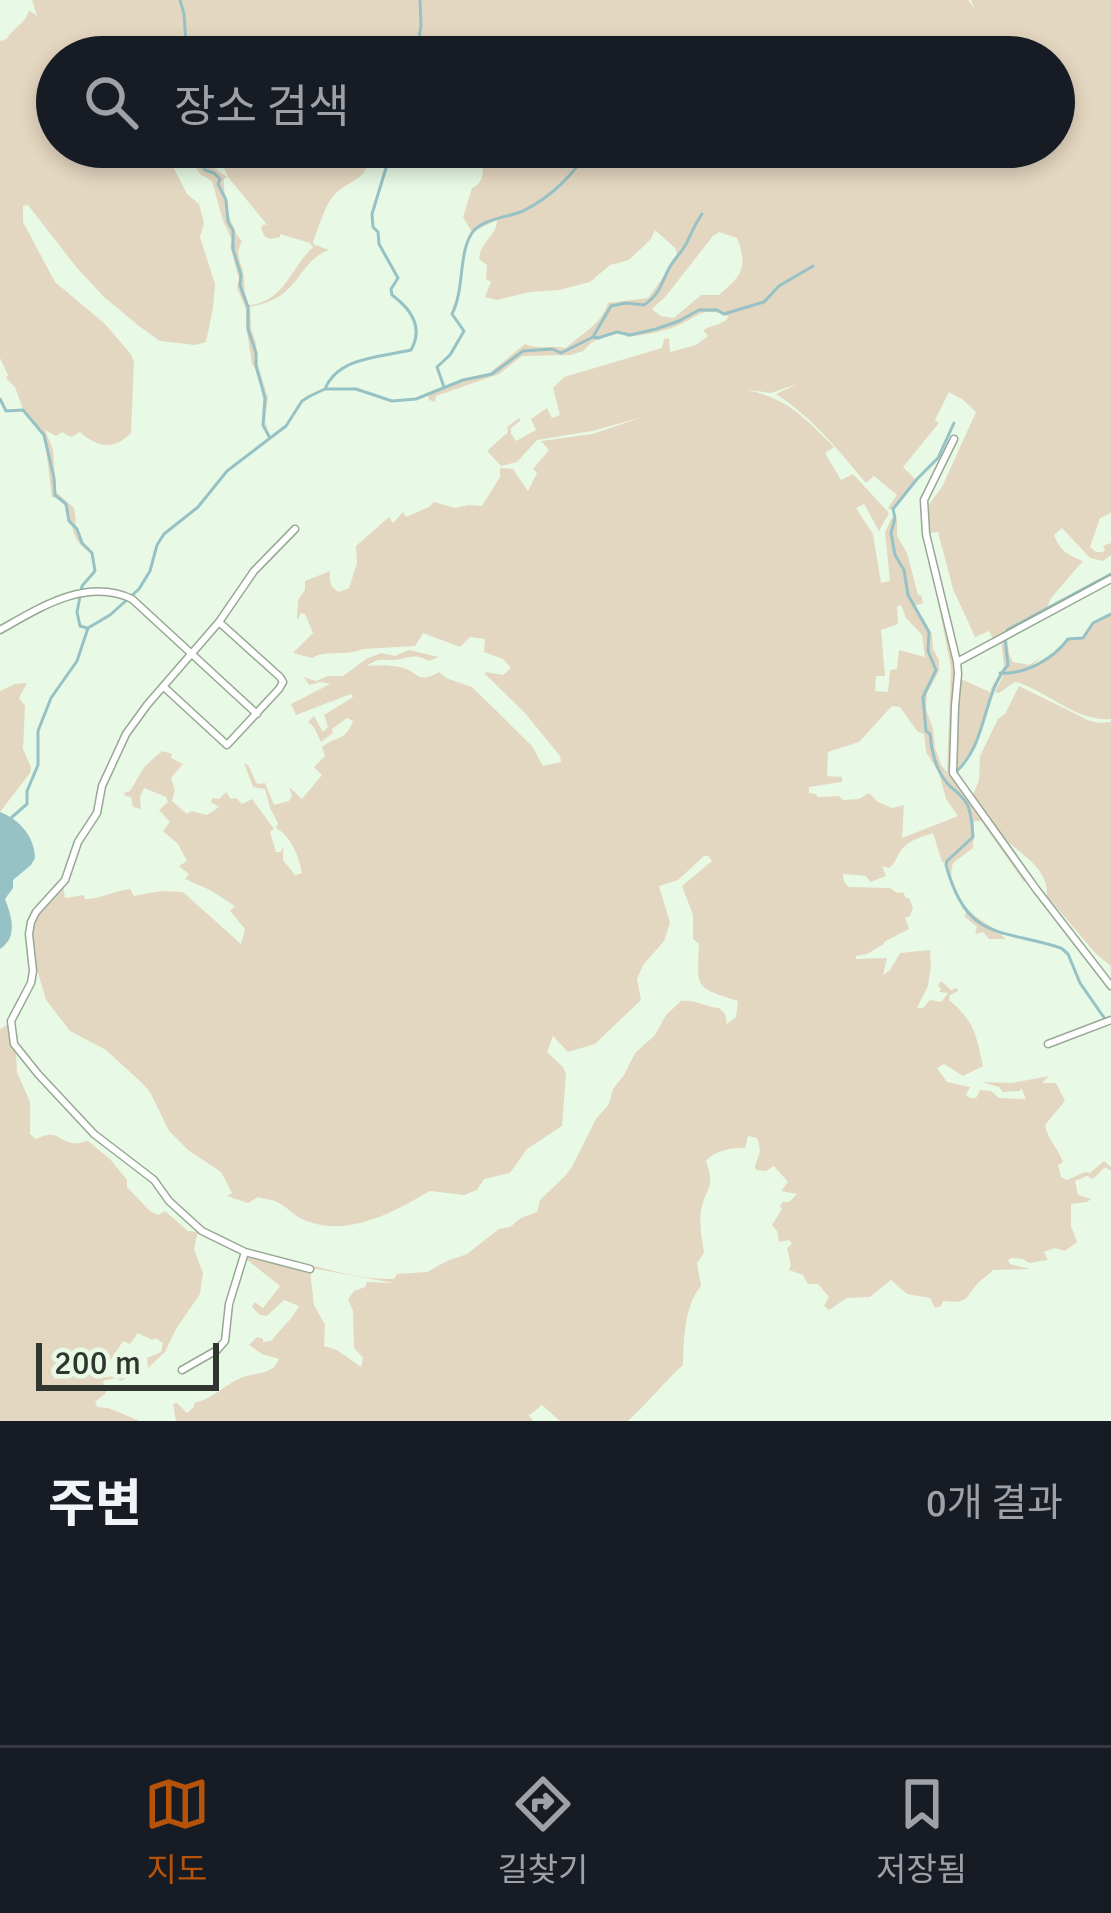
<!DOCTYPE html>
<html lang="ko">
<head>
<meta charset="utf-8">
<style>
	:root { --surface:#171b24; --page:#242831; --text:#f1f3f6; --muted:#9ea1a6; --line:#363941; --accent:#b45309 }
	body { margin:0; font-family:Signika,"Noto Sans KR",sans-serif; background:var(--page); color:var(--text) }
	.scale { position:absolute; left:36px; bottom:30px; width:183px; box-sizing:border-box; padding-left:12px; border:6px solid #30362f; border-top:0; font-size:33px; line-height:42px; white-space:nowrap; color:#30362f; -webkit-text-stroke:9px #e8fae5; paint-order:stroke }
	.list { margin:0; padding:0; list-style:none }
	h2 { display:flex; justify-content:space-between; align-items:center; height:156px; margin:0; padding:0 48px; font-size:51px }
	h2 small { font-size:39px; font-weight:400; color:var(--muted) }
	.icon { flex:none; width:66px; height:66px; fill:none; stroke:currentColor; stroke-width:2; stroke-linecap:round; stroke-linejoin:round }
	.map { position:relative; flex:none; width:1111px; height:1421px; overflow:hidden }
	.search { position:absolute; background:var(--surface); box-shadow:0 6px 18px #0003; left:36px; right:36px; top:36px; height:132px; display:flex; align-items:center; gap:30px; box-sizing:border-box; padding:0 42px; border-radius:66px; color:var(--muted); font-size:45px }
	.sheet { height:324px; background:var(--surface) }
	nav { display:flex; justify-content:space-around; align-items:center; box-sizing:border-box; height:168px; border-top:3px solid var(--line); background:var(--surface); font-size:33px; color:var(--muted) }
	nav a { display:grid; justify-items:center; gap:6px }
	nav .on { color:var(--accent) }
	.map>svg:first-child { display:block }
	.green { fill:#e4d7c1; fill-rule:evenodd }
	.water { fill:#96c2c6 }
	.lines { fill:none; stroke-linecap:round; stroke-linejoin:round }
	.stream { stroke:#96c2c6; stroke-width:3 }
	.minor-casing { stroke:#97a895; stroke-width:9 }
	.minor { stroke:#fff; stroke-width:6 }
</style>
</head>
<body>
<div class="map">
<svg width="1111" height="1421" viewBox="0 0 1111 1421">
	<rect width="100%" height="100%" fill="#e8fae5"/>
	<!-- green -->
	<path class="green" d="M32,0H968L974,8L971,0H1111V513L1100,518L1090,547L1096,552H1103L1105,550L1103,546L1111,543V555L1103,561L1090,558L1062,528L1054,535C1060,551 1068,555 1083,561L1051,598L1047,608L993,639L989,631L975,637L953,589L938,532L928,533L926,508L942,487L976,412L962,399L949,392L935,420L939,423L903,467L915,479L891,510L888,508L897,495L874,476L866,483C837,449 814,419 776,394L797,384L771,393L748,390C791,401 803,417 834,447L825,453L841,480L853,474L889,513L879,531L864,504L856,508L873,534L881,583L890,581L885,532L892,517L897,520V536L907,553L918,595H921L923,603L914,606L932,634L933,649L939,660V671L927,693L926,709L933,729L935,748L941,765L947,772L951,668L936,591L954,665L951,772L942,776L952,773L1026,881L1024,882L981,821H974L973,848L953,863C943,897 978,921 1005,934L1001,935L1006,939H989L983,932L975,934L977,927L964,916L966,913L954,887L947,863L950,858L946,863L942,862L933,833C925,836 909,840 903,848C897,855 897,861 889,868L882,866L886,876L870,882L866,876L843,874L844,882L849,887L890,888L897,893L903,892L906,898H909L913,908L910,916L905,918L909,929L884,942V944L867,954L856,956V959L887,958L883,975L890,970L900,953L930,950L931,966L928,986L917,1008H923L930,1000L941,1002L948,993L939,992L941,989L938,985L941,981L951,990L957,988L958,991L950,995L949,1000C975,1021 976,1035 983,1066L963,1076L944,1064L937,1068L947,1082L970,1087L966,1095L970,1098H976L980,1090L991,1091L999,1098L1026,1099L1021,1088L1020,1091L1003,1092L999,1087L982,1082L1012,1083L1049,1076L1042,1083H1056L1065,1101L1045,1125C1048,1140 1058,1148 1063,1162L1058,1165L1061,1177L1067,1180L1085,1172L1090,1173L1104,1161L1111,1167V1171L1105,1167L1093,1179L1087,1176L1075,1181L1078,1195L1091,1199L1087,1202L1071,1204V1226L1077,1242L1065,1251L1055,1248L1044,1252L1048,1260L1029,1263L1023,1259L1012,1258L1008,1260L1010,1264L1030,1269L993,1270C989,1275 984,1277 979,1282C964,1298 970,1304 943,1301L941,1306L935,1308L930,1298L907,1294L891,1280L870,1297L847,1298L829,1310L824,1306L829,1297L818,1284H808L803,1275L789,1270L791,1265L787,1248L792,1244L789,1240L779,1242L777,1231L772,1225L782,1209L780,1206L783,1202H789L797,1194L781,1191L788,1182L774,1166L766,1171L756,1170L755,1167C758,1153 763,1155 757,1138L748,1136L745,1148C733,1147 714,1151 706,1161C716,1190 706,1185 701,1211C699,1226 702,1238 704,1253L697,1263L701,1286C684,1306 684,1339 683,1365C664,1382 648,1403 628,1421H560L542,1405L530,1415L528,1414L533,1421H176L173,1404L177,1403L187,1413L194,1407V1403C215,1398 227,1382 246,1376C256,1373 266,1374 274,1367C276,1365 277,1362 279,1359L262,1354L249,1345L257,1337L263,1339V1342L271,1341C281,1328 291,1321 299,1306L284,1300L267,1316L260,1315L252,1307L255,1302L263,1308L280,1286L246,1259L247,1257L286,1264C224,1247 195,1230 155,1179C171,1198 188,1219 210,1232C233,1247 256,1251 282,1257C317,1266 356,1280 394,1279L397,1274L427,1272L447,1261L467,1254L499,1229L510,1227L521,1218L537,1212L540,1200L566,1175L573,1165L596,1119L609,1104L613,1089L624,1075L635,1053L655,1035L666,1015L681,1001C696,999 704,1007 719,1008L725,1014L727,1024L736,1017L738,1001C694,987 697,989 699,944L693,939V915L682,886L712,861L708,856H704L678,880L659,886L670,923L664,941L643,965L637,979L641,1000L595,1044L568,1052L553,1036L547,1052L563,1067L566,1074L562,1126L527,1149L510,1173L484,1179L477,1190L464,1195L430,1191C392,1213 346,1239 302,1219C293,1215 286,1206 277,1202C271,1199 264,1199 258,1197L248,1203L227,1196L232,1193L221,1172L188,1150L169,1131L150,1092L142,1083L106,1050L70,1031L46,1000L32,952L31,926L37,915L63,885L65,898L84,895L85,899C100,899 114,891 130,889L134,896L161,891L183,892L241,944L245,929L230,911L235,906L210,890L185,879L189,874L179,866L187,861L178,844L163,831L170,822L159,810L168,802L166,797L144,788L140,797L141,809L133,807L131,797L125,796L124,793L130,791L145,766L162,751L172,754L171,758L183,764L171,778L175,790L172,801L187,814L191,811L207,815L219,807L211,802L212,798L219,799L226,792L231,799L236,798L242,804L252,799L274,829L270,832L276,852H281L283,846V860L295,875L302,873C299,857 291,836 276,828L278,823L270,808L265,789L253,787L244,763L248,765L257,784L265,783L274,805L289,801L292,796L289,787L302,799L322,775L314,767L325,756L322,747C337,735 345,742 353,721L347,718L332,729L333,733L321,742L314,727L308,722L314,716L323,732L328,727L324,715L353,697L351,694L296,715L291,704L330,684L321,682L309,685L304,677L316,681L328,676H343L366,659L381,653L395,656L409,650L439,657L429,661C414,652 408,659 393,660C380,660 378,658 367,666C377,665 388,665 400,667C420,672 417,685 439,672L446,678L472,687L532,746L543,766L561,762L560,756L525,713L485,674L486,672L503,675L511,668L503,659L484,652L485,639L470,637L460,647L423,633L415,646L363,649C346,657 327,649 312,658L293,653L313,633L305,614L301,613L297,620L298,600L305,590V581L330,571C329,580 330,588 339,592L349,588L357,563L356,546L389,517L393,523L403,512L406,517L429,507L434,502L455,508L468,505L482,506L500,477V468L513,469L528,491L537,473L533,469L549,450L541,441L592,434L643,417L592,431L537,440L517,462L501,466L487,451L508,432L507,427L519,418L521,420L511,428V434L516,441L536,430L531,419L547,408L552,418L560,415L553,388L564,377L662,348L664,339L669,338L670,352L696,345L708,336L703,330C711,325 719,326 727,319L728,316C702,306 700,316 679,325C664,332 643,335 627,337L622,332L610,333L591,343L583,351L571,355L522,356L499,374L436,396L435,402L429,400L428,395L466,378L488,374L525,344C536,350 553,345 566,348C582,333 601,325 608,303L648,298L677,258L676,249L655,230L651,239L629,260L610,265L590,282L559,290L530,292L497,300L485,297L491,282L486,279L487,265L479,259C481,240 496,238 497,220L472,232L463,217L472,188C490,180 478,163 487,148L1054,147V57H57V147H167L170,161L187,194L199,204L204,223L200,237L215,284L213,308L206,342L195,345L160,341L139,326L104,297L77,268L28,205L23,206V222L55,282L104,323L130,353L134,361L131,433C115,450 97,448 80,432L71,437L62,432L56,436L45,430L53,450L56,492L74,508C78,527 72,535 89,551C63,538 79,503 52,497L44,434L23,409L15,387L6,378L8,375L0,358V41L7,39C13,27 26,24 29,10L37,16ZM719,232L737,238C749,268 741,276 719,295H701L674,318L661,316L652,309L666,296L713,236ZM901,605L906,618L922,635L925,657L899,650L897,669L890,670L888,692L875,691L876,676H885L881,630L898,624L897,607ZM892,706L900,707L917,731L924,734L926,752L939,773L946,799L958,816L902,838L904,805L892,808L878,802L869,793L859,799L843,800L839,796L818,797L816,794L809,793V787L842,782V777L827,776L828,752L859,742ZM305,1267L394,1283L367,1282L365,1287L354,1291L348,1299L353,1311L354,1348L363,1358L361,1367L337,1350L324,1346L325,1325L314,1305L310,1270Z
		M182,147H194L210,165L227,177L224,179C223,195 231,231 242,241C234,256 242,262 244,277C245,289 243,294 249,305C284,302 290,269 313,247L310,243L280,234V237L270,239L264,236L261,228L264,224L268,226L228,177L214,147H368C373,184 348,176 331,199C325,207 315,235 313,244L329,250C305,258 299,285 278,297C270,302 259,305 250,307L251,329L256,343L258,365L268,398L265,420L268,432L263,419L266,395L258,371L252,364L246,326V309L237,288L239,279L230,246L232,240L223,221L212,181L200,174Z
		M1111,614V719C1078,722 1050,694 1020,683L1015,682L999,693L995,692L1004,674L1002,672L993,692L990,690L1004,666L1001,640L1007,637L1009,654L1013,662L1029,665L1042,657L1028,669C1043,664 1059,652 1069,640L1084,639L1094,623Z
		M959,678L992,693L975,748L956,770Z
		M27,683L19,698L25,706L23,749L31,767L30,773L0,812V691L15,684Z
		M1019,686L1088,720L1098,723L1111,722V966L1095,953L1047,896C1049,868 1019,853 1001,836C990,825 982,808 973,795L979,780L980,756L998,719L1005,714Z
		M10,1023L16,1051L17,1072L30,1102V1134L36,1139C58,1129 55,1139 72,1143C78,1144 83,1142 88,1141L110,1159L127,1180V1187L150,1211L158,1215L165,1211L188,1231L198,1232L194,1249L203,1273L200,1294L176,1329L165,1352L148,1368L147,1358L161,1352L163,1343L155,1338L152,1340L138,1333L130,1344L123,1341L101,1375L105,1377L118,1376L120,1379L125,1374L130,1375L121,1381L116,1378L103,1381L106,1393L95,1402L97,1407L108,1408L140,1421H0V1029Z"/>
	<!-- water -->
	<path class="water" d="M0,812C19,819 35,837 35,858L31,865L13,880V888L5,899C11,915 19,937 0,949Z"/>
	<g class="lines">
		<!-- stream -->
		<path class="stream" d="M180,0L184,14L187,57
			M416,57L421,26L420,0
			M187,147L197,156L205,170L214,173L220,179L218,184L226,200L228,222L233,230V249L241,275L240,285L248,307V329L256,353V366L265,398L263,425L270,438
			M594,335L611,306L626,303L644,305C662,293 661,281 671,265C676,257 684,250 688,240C693,230 695,224 702,214
			M444,387L437,367L450,355L464,331L452,314C465,288 458,254 472,233C481,219 509,217 523,211C551,197 575,174 590,147
			M325,389C338,357 381,357 411,350C424,327 411,309 392,295L391,289L398,278L379,244L378,232L373,227L372,214L386,168L396,147
			M0,399L6,411L23,410L44,435L54,478L55,495L66,504L69,521L77,529L82,543L92,553L95,571L82,586L77,612L80,626L87,628
			M954,423L938,458L917,479L893,509L895,518L891,533L895,555L904,570L908,595L929,632L928,651L936,670L923,697L926,731L930,734C931,750 936,770 947,783C954,791 963,795 968,806C972,816 972,827 973,837L947,861L946,865C967,941 998,928 1061,948L1068,954L1080,983L1105,1019
			M1007,630L1111,574
			M1000,673C1026,675 1054,658 1068,639L1083,638L1093,623L1111,614
			M957,771C988,741 982,695 1008,665L1005,639
			M12,817L27,804V791L38,765V731L51,698L77,661L88,628L110,615L139,589L150,571L157,545L164,534L198,507L227,471L286,426L302,401L310,396L325,389H356L392,401L416,399L463,380L492,374L523,351L552,349L561,353L593,337L598,338L617,332L630,335L656,329L679,321L699,310H717L724,314L764,302L779,286L813,266"/>
		<!-- minor casing -->
		<g class="minor-casing">
			<path id="minor" d="M954,439L924,500L926,534L957,662
				M295,529L254,571L219,622L147,705L126,734L102,786L97,813L78,842L65,880L36,912L31,922L29,934L33,971L31,983L11,1021L14,1044L38,1074L94,1134L154,1180L169,1201L202,1231L245,1252L310,1269
				M1111,579L957,662L958,674L955,706L953,773L1036,889L1111,986
				M0,630C39,608 86,577 132,599L257,714
				M164,687L227,745L279,689L283,682L280,677L219,622
				M1048,1044L1111,1020
				M182,1370L217,1350L225,1341L229,1304L245,1252"/>
		</g>
		<!-- minor -->
		<use href="#minor" class="minor"/>
	</g>
</svg>
<div class="scale">200 m</div>
<div class="search"><svg class="icon" aria-label="search" viewBox="0 0 24 24"><circle cx="10" cy="10" r="6"/><path d="M15 15l6 6"/></svg>장소 검색</div>
</div>
<section class="sheet">
<h2>주변<small>0개 결과</small></h2>
<ul class="list">
</ul>
</section>
<nav>
<a class="on"><svg class="icon" aria-label="map" viewBox="0 0 24 24"><path d="M3 6l6-2 6 2 6-2v14l-6 2-6-2-6 2zM9 4v14M15 6v14"/></svg>지도</a>
<a><svg class="icon" aria-label="directions" viewBox="0 0 24 24"><path d="M12 3l9 9-9 9-9-9zM9 14v-3h6M13 9l2 2-2 2"/></svg>길찾기</a>
<a><svg class="icon" aria-label="saved" viewBox="0 0 24 24"><path d="M7 4h10v16l-5-4-5 4z"/></svg>저장됨</a>
</nav>
</body>
</html>
